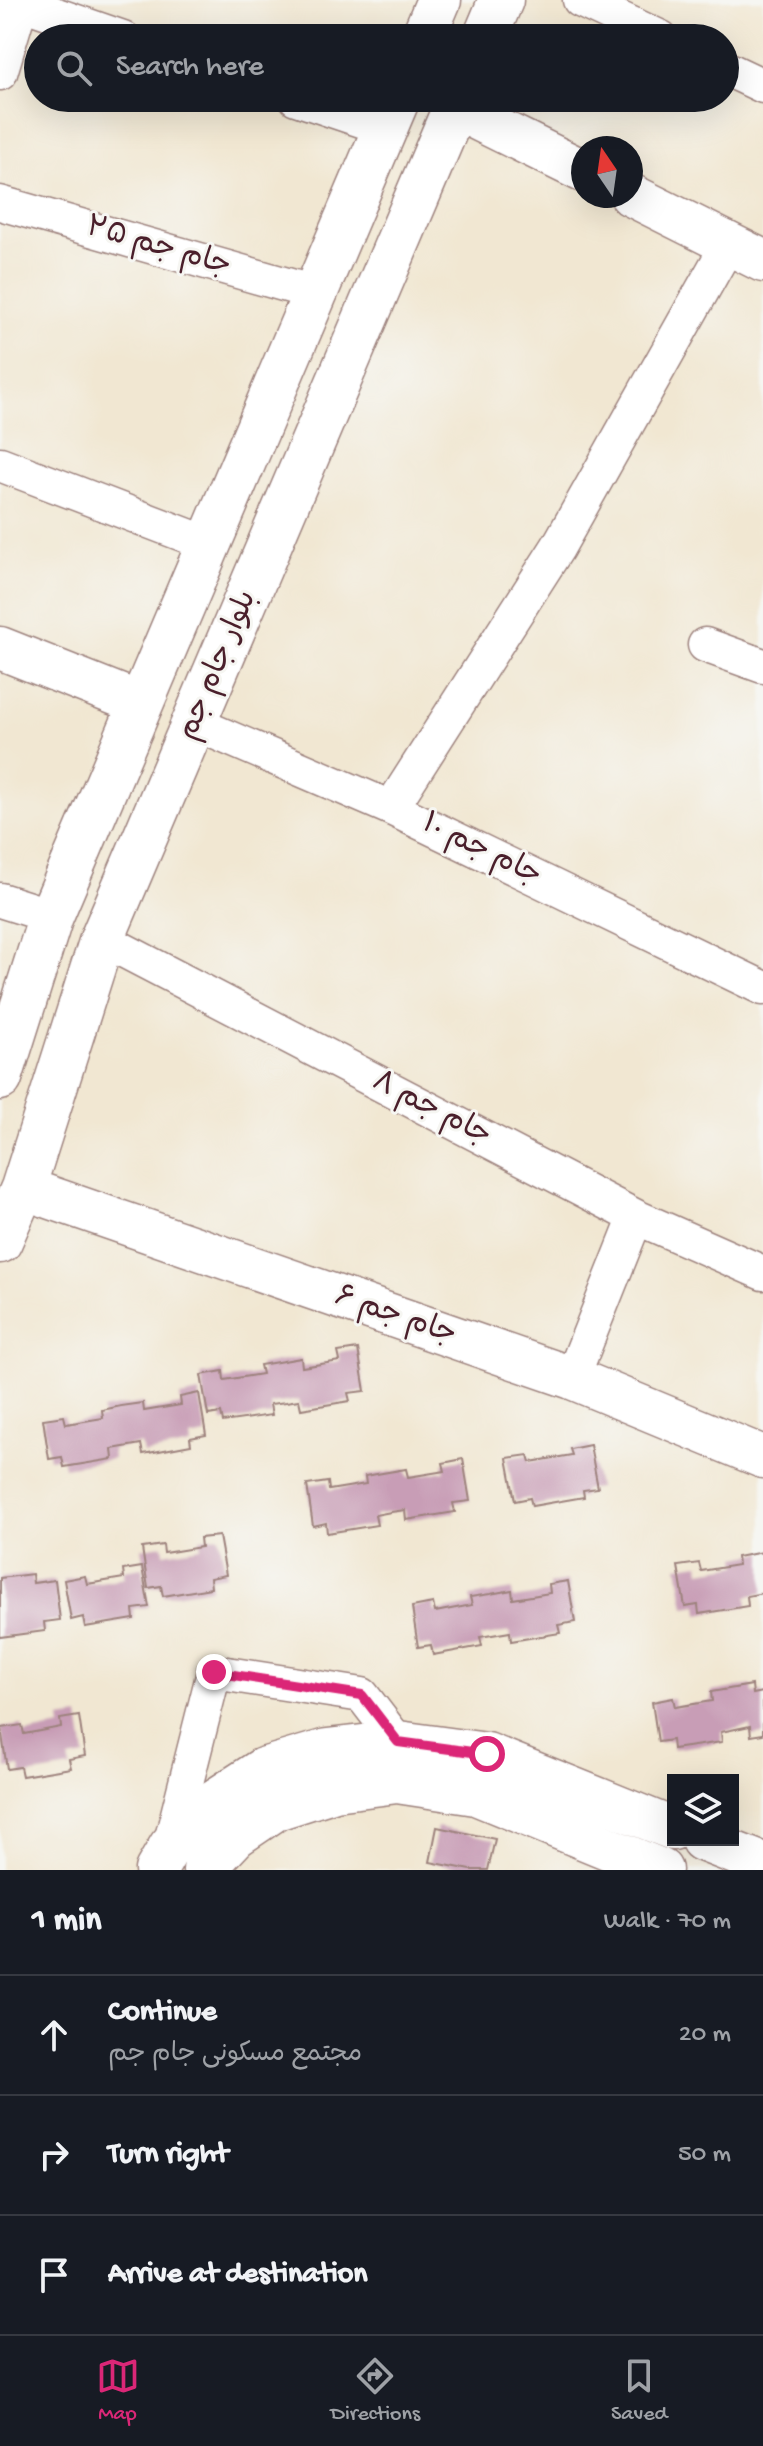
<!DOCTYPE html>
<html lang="en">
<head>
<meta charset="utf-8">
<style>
	:root { --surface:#171b24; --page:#20242c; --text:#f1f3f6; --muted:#9ea1a6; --line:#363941; --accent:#db2777 }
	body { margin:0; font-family:"Gochi Hand","Playpen Sans Arabic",sans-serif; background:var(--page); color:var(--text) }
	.controls { position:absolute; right:24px; bottom:24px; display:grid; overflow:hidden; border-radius:0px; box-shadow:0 8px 32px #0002 }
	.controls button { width:72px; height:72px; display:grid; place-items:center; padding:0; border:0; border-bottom:2px solid var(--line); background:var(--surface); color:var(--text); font:40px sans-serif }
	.compass { position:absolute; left:571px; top:136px; width:72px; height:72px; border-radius:50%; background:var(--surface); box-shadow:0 8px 32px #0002; rotate:347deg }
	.stop { position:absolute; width:24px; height:24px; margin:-18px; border:6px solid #db2777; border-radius:50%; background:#fff }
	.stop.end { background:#db2777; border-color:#fff; box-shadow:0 2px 8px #0008 }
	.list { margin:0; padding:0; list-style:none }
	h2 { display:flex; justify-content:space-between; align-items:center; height:104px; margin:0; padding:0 32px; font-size:34px }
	h2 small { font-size:26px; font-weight:400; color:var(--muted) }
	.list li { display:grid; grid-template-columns:52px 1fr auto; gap:24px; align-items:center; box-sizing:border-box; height:120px; padding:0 32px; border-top:2px solid var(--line) }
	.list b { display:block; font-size:30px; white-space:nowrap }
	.list p { margin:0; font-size:26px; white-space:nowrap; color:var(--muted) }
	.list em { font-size:26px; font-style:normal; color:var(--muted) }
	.icon { flex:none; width:44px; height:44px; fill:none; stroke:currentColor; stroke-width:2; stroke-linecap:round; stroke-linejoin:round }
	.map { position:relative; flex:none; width:763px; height:1870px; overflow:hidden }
	.search { position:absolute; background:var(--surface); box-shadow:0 8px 32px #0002; left:24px; right:24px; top:24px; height:88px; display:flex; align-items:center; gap:20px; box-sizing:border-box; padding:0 28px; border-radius:44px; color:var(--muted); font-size:30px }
	.sheet { height:464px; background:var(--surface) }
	nav { display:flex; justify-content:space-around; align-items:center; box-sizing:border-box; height:112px; border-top:2px solid var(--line); background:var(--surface); font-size:22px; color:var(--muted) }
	nav a { display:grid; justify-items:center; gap:4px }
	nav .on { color:var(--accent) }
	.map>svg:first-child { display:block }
	.building { fill:#c89db6 }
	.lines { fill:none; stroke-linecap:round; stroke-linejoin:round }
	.minor-casing { stroke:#9e837e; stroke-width:37 }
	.tertiary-casing { stroke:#9e837e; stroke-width:45 }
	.secondary-casing { stroke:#9e837e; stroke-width:47 }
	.minor { stroke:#fff; stroke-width:34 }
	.tertiary { stroke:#fff; stroke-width:42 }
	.secondary { stroke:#fff; stroke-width:44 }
	.route { stroke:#db2777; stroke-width:10 }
	.labels { text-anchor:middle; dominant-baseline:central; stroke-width:6; stroke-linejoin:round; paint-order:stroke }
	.street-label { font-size:30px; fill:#4a1f2b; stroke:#f6f6f2 }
</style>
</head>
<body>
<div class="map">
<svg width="763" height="1870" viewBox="0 0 763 1870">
	<rect width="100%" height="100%" fill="#f6f6f2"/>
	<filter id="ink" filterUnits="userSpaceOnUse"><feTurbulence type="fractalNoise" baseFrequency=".0125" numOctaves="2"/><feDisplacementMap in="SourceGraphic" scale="16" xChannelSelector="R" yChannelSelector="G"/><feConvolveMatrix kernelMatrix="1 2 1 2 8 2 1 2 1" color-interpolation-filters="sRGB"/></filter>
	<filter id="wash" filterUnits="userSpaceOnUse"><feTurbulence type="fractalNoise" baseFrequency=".006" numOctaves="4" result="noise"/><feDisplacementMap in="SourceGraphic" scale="32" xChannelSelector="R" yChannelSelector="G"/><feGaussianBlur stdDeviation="1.8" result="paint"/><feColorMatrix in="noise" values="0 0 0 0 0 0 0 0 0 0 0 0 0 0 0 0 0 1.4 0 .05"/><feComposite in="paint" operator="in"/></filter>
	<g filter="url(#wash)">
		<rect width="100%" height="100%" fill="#f1e7d2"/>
		<g id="blocks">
			<!-- building -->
			<path class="building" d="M358,1349L365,1391L348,1393L350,1401L301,1409L299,1400L286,1402L270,1404L272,1415L223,1422L221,1413L208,1415L201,1375L223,1371L224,1380L262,1374L260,1365L301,1358L302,1367L340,1361L338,1352Z
				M199,1393L206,1435L190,1438L191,1445L143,1454L141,1444L112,1449L113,1459L64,1467L62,1457L49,1459L43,1419L64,1416L66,1424L103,1418L102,1410L121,1406L143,1403L144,1411L181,1405L180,1397Z
				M590,1445L598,1488L583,1490L584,1497L532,1506L530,1498L515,1501L507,1458L528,1455L530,1462L572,1455L570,1449Z
				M463,1459L470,1501L453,1503L455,1512L406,1520L405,1510L391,1512L375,1515L377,1525L327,1533L326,1523L313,1526L307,1485L328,1482L329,1490L366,1484L365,1476L406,1469L408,1477L445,1471L443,1463Z
				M219,1536L226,1575L210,1578L211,1588L163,1596L161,1586L148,1588L142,1548L163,1545L164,1553L201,1547L200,1538Z
				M763,1552V1593L747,1596L748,1606L699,1614L698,1605L685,1607L678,1566L699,1563L701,1571L738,1565L737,1557Z
				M142,1567L149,1607L133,1609L134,1619L85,1627L83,1617L71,1620L64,1580L85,1576L87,1584L124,1578L123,1570Z
				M32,1574L33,1583L55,1580L60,1620L44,1622L45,1631L0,1637V1578Z
				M568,1581L575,1622L558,1625L560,1633L511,1641L510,1632L480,1637L482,1646L433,1655L431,1645L418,1647L412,1607L433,1603L435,1612L472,1605L470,1597L490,1594L512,1590L513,1599L550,1593L549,1584Z
				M752,1685L753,1694L763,1692V1734L751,1736L750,1726L721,1732L722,1742L673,1749L672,1740L658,1742L652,1702L673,1698L675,1707L712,1701L711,1692Z
				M79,1716L85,1756L69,1759L71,1768L22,1776L20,1767L7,1769L1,1728L22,1725L24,1734L61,1727L60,1719Z
				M437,1827L495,1839L488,1870H471L430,1862Z"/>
		</g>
	</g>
	<g filter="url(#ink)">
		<use href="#blocks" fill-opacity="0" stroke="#9e837e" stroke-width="2"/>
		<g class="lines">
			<!-- minor casing -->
			<g class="minor-casing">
				<path id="minor" d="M13,0L123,38
					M580,0L661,38
					M725,68L763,86
					M0,73L21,3
					M296,98L385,128
					M0,203L315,293
					M0,464L209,544
					M705,645L763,666
					M194,723L391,808L763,988
					M391,808L558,547L729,243
					M0,900L51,916
					M102,939L636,1217L763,1273
					M572,1378L636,1217
					M170,1846L214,1672L362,1695L398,1742"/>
			</g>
			<!-- tertiary casing -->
			<g class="tertiary-casing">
				<path id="tertiary" d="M455,108L583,171
					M631,195L763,261
					M0,648L141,704
					M23,1188L572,1378L763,1457
					M702,1840L763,1864
					M156,1870L170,1846L209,1804L263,1769L327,1750L398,1742L487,1754L673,1829
					M204,1870L236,1836L276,1809L335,1790L397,1782L476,1794L661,1870"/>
			</g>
			<!-- secondary casing -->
			<g class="secondary-casing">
				<path id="secondary" d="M423,38L439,0
					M485,38L501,0
					M0,1078L51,916L398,98
					M0,1241L23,1188L102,939L459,98"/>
			</g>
			<!-- minor -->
			<use href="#minor" class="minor"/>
			<!-- tertiary -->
			<use href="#tertiary" class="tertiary"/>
			<!-- secondary -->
			<use href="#secondary" class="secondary"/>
		</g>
	</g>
	<g class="lines" filter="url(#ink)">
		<!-- route -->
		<path class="route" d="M214,1672L362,1695L398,1742L487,1754"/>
	</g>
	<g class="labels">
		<!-- street labels -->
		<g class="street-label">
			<text transform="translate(158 248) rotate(16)">جام جم ۲۵</text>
			<text transform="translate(219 666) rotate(-67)">بلوار جام جم</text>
			<text transform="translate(481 851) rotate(26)">جام جم ۱۰</text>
			<text transform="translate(431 1110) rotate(27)">جام جم ۸</text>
			<text transform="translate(395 1317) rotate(19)">جام جم ۶</text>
		</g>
	</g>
</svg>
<div class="controls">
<button><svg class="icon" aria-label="layers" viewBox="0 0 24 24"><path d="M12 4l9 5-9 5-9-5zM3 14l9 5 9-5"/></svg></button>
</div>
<svg class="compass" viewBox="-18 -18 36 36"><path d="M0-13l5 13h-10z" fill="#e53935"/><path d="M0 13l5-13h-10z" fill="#9ea1a6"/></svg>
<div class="stop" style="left:487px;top:1754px"></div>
<div class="stop end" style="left:214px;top:1672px"></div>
<div class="search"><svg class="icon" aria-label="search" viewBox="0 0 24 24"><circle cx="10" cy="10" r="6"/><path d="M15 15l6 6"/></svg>Search here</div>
</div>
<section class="sheet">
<h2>1 min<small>Walk · 70 m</small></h2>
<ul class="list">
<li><svg class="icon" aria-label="ahead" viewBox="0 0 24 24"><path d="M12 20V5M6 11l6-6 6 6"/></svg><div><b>Continue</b><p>مجتمع مسکونی جام جم</p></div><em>20 m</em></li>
<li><svg class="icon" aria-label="right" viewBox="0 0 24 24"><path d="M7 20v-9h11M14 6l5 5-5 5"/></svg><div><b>Turn right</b></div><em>50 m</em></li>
<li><svg class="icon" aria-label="arrive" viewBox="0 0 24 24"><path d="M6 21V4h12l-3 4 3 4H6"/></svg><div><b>Arrive at destination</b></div></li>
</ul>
</section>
<nav>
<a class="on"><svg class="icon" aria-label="map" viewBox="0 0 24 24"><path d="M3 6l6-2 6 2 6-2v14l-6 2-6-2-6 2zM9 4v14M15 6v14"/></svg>Map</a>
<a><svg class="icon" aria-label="directions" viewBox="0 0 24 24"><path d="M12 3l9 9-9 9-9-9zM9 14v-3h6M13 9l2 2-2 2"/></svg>Directions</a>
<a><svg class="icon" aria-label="saved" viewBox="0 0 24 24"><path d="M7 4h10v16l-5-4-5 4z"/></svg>Saved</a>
</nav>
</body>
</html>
